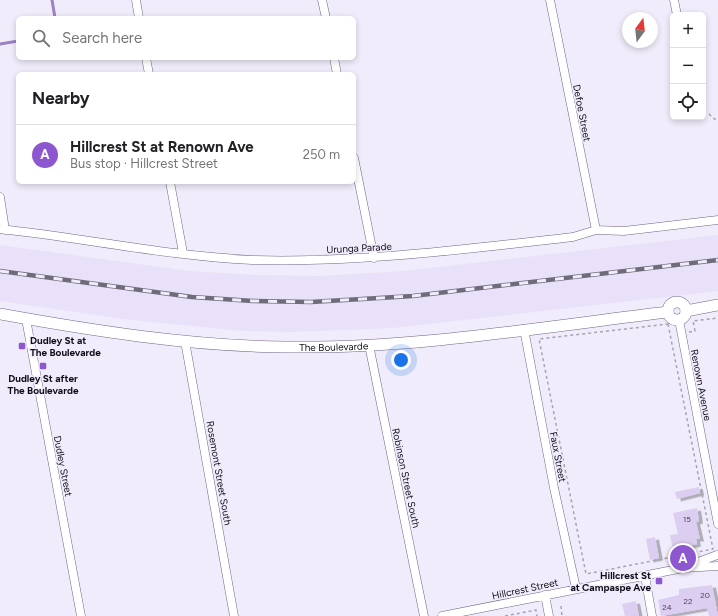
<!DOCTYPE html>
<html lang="en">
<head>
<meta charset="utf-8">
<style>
	:root { --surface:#fff; --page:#f2f2f2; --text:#202124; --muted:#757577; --line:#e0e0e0; --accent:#8d57cf }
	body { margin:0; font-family:Figtree,sans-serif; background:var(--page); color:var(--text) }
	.controls { position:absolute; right:12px; top:12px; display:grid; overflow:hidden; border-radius:6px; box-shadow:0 2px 6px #0003 }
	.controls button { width:36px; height:36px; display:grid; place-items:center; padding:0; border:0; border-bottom:1px solid var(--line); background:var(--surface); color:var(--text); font:20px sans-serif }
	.compass { position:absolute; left:622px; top:12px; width:36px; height:36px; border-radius:50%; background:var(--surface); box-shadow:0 2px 6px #0003; rotate:15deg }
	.you { position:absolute; left:401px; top:360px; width:14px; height:14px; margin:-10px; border:3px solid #fff; border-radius:50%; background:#1a73e8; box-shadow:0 0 0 6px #1a73e833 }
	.badge { display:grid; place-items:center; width:26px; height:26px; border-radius:50%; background:var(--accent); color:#fff; font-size:13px; font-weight:700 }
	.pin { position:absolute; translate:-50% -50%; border:2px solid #fff; box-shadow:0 1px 4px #0006 }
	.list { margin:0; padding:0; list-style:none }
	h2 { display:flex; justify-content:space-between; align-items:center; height:52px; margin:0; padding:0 16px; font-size:17px }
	h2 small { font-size:13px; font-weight:400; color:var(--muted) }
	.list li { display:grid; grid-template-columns:26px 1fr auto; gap:12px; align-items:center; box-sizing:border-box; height:60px; padding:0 16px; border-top:1px solid var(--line) }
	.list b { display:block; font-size:15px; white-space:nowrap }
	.list p { margin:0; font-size:13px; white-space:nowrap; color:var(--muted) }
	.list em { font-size:13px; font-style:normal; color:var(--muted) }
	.icon { flex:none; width:22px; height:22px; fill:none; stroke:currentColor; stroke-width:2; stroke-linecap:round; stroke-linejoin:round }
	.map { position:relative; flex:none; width:718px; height:616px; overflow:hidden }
	.search { position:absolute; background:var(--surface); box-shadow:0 2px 6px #0003; left:16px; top:16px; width:340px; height:44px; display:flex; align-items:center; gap:10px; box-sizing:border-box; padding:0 14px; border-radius:6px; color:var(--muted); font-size:15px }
	.panel { position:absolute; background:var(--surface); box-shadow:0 2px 6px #0003; left:16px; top:72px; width:340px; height:112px; border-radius:6px }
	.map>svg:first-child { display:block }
	.built { fill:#e9e0f9 }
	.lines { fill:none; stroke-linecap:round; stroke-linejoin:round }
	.stream { stroke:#9c83c3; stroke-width:3 }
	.building { fill:#dbcef1; filter:url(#shadow) }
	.minor-casing { stroke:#706584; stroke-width:9 }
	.tertiary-casing { stroke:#706584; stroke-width:12 }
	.path { stroke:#a7a2b0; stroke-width:1.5; stroke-dasharray:3 3; stroke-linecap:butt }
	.minor { stroke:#fff; stroke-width:8 }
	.tertiary { stroke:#fff; stroke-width:11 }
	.rail-casing { stroke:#706b79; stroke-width:4.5 }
	.rail { stroke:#f1ecfb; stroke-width:3; stroke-dasharray:9; stroke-linecap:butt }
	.poi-dot { fill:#8d57cf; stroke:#f1ecfb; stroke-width:1.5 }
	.labels { text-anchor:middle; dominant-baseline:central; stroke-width:3; stroke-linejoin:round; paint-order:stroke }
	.number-label { font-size:8px; fill:#443c4e }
	.street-label { font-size:10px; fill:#110c18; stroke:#f1ecfb }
	.poi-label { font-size:10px; font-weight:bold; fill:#110c18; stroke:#f1ecfb; text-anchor:start }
</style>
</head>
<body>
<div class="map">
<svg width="718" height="616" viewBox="0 0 718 616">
	<defs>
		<filter id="shadow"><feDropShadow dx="4" dy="2.5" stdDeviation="0" flood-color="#0004"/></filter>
	</defs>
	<rect width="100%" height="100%" fill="#f1ecfb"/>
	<!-- built -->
	<path class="built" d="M718,235V291L393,328L291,332L243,331L123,319L0,301V245L189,271L258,275L320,276L404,271Z"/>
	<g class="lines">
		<!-- stream -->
		<path class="stream" d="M52,0L55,18
			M0,44L18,41"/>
	</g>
	<!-- building -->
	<path class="building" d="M699,487L700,493L677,499L675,492Z
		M697,508L699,521L696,522L700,539H696L697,544L686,547L687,552L674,554L670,535L678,534L673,513Z
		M655,537L659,558L650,560L646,539Z
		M712,585L718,616H709L707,608L661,616L658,600L679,595V589Z
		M636,601L639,616H625L622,604Z"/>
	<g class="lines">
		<!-- minor casing -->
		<g class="minor-casing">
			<path id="minor" d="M136,0L139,18
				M322,0L326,18
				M550,0L596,230
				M674,0L677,15
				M146,58L149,74
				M334,58L337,74
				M354,158L374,258
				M170,182L183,253
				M0,197L5,230
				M0,229C84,238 167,256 252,260C360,263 466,249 573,237L596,230L624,231L718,220
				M26,319L81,616
				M679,320L718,524
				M524,329L554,488L576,588
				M185,341L234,616
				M369,345L424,616
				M690,565L717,555
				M645,576L652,616
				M545,595L549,616
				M442,616L683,568L718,566"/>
		</g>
		<!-- tertiary casing -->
		<g class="tertiary-casing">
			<g id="tertiary">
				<circle cx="677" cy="311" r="9"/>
				<path d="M686,311L718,305"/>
				<path id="s1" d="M0,314C94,331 190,346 285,347C413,349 542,327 668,312"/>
			</g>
		</g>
		<!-- path -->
		<path class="path" d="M703,113L709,114L718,122
			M668,324L713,549L586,574L539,339Z
			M689,332L695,331L693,321L718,318
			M561,606L562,616
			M505,616L536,610L537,616"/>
		<!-- minor -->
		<use href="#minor" class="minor"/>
		<!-- tertiary -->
		<use href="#tertiary" class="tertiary"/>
		<!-- rail casing -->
		<g class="rail-casing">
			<path id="rail" d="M0,271L192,297L253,301L311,302L413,296L718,260"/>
		</g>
		<!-- rail -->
		<use href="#rail" class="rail"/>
	</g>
	<!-- markers -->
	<g class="poi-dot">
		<rect x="18" y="342" width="8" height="8" rx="2"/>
		<rect x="39" y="362" width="8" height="8" rx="2"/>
		<rect x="655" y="577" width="8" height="8" rx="2"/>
	</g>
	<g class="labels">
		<!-- number labels -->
		<g class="number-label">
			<text x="687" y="519">15</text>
			<text x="705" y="595">20</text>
			<text x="688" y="601">22</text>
			<text x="667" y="607">24</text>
		</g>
		<!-- street labels -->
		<g class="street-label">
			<text transform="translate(582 113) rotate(79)">Defoe Street</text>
			<text transform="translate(359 248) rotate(-3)">Urunga Parade</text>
			<text stroke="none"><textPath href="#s1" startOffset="336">The Boulevarde</textPath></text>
			<text transform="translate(701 385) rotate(79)">Renown Avenue</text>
			<text transform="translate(558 457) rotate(79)">Faux Street</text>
			<text transform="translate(63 466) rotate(79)">Dudley Street</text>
			<text transform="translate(219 473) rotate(80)">Rosemont Street South</text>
			<text transform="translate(406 478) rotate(78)">Robinson Street South</text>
			<text transform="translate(525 589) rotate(-12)">Hillcrest Street</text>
		</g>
		<!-- poi labels -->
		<g class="poi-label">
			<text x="30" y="340">Dudley St at<tspan x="30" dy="12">The Boulevarde</tspan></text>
			<text x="43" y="378" text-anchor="middle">Dudley St after<tspan x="43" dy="12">The Boulevarde</tspan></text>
			<text x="651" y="575" text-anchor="end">Hillcrest St<tspan x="651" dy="12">at Campaspe Ave</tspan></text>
		</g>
	</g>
</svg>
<div class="controls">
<button>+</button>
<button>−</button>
<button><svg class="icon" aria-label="locate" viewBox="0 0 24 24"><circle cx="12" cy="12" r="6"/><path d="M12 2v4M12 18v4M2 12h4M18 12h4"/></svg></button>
</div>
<svg class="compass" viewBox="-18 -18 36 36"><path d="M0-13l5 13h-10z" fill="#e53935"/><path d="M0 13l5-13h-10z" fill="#757577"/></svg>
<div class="you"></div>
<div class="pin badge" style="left:683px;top:558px">A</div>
<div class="search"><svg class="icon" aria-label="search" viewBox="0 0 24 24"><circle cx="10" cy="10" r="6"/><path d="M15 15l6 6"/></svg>Search here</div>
<section class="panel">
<h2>Nearby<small></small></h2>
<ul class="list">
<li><span class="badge">A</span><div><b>Hillcrest St at Renown Ave</b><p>Bus stop · Hillcrest Street</p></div><em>250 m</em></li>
</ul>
</section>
</div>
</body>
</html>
